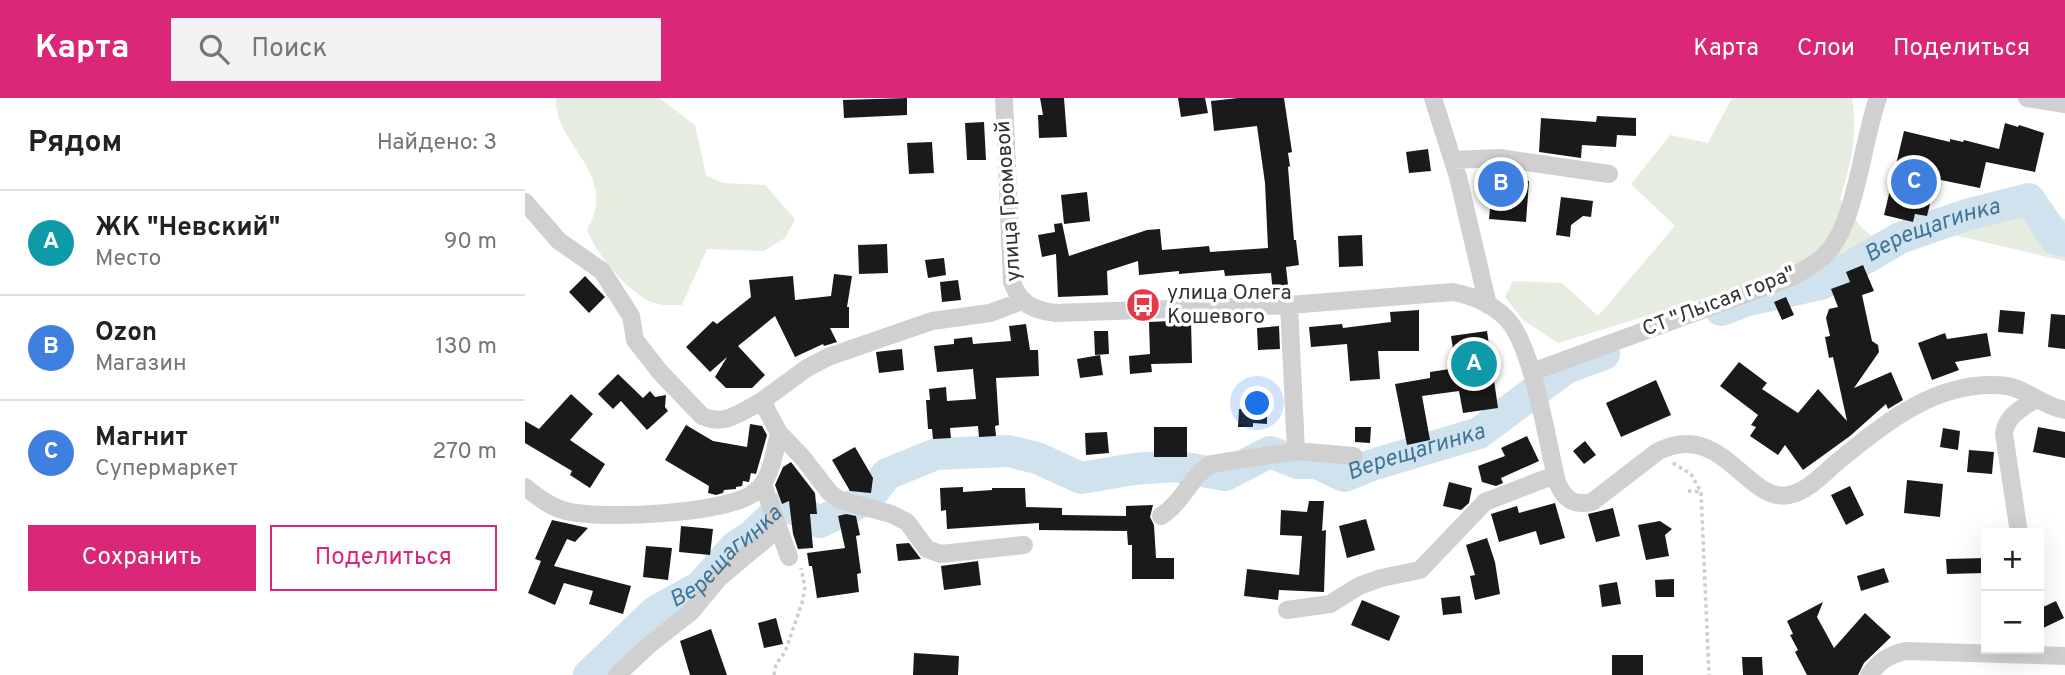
<!DOCTYPE html>
<html lang="ru">
<head>
<meta charset="utf-8">
<style>
	:root { --surface:#fff; --page:#f2f2f2; --text:#222; --muted:#767676; --line:#e0e0e0; --accent:#db2777 }
	body { margin:0; font-family:Overpass,sans-serif; background:var(--page); color:var(--text) }
	.controls { position:absolute; right:21px; bottom:21px; display:grid; overflow:hidden; border-radius:0px; box-shadow:0 7px 28px #0002 }
	.controls button { width:63px; height:63px; display:grid; place-items:center; padding:0; border:0; border-bottom:2px solid var(--line); background:var(--surface); color:var(--text); font:35px sans-serif }
	.you { position:absolute; left:733px; top:306px; width:24px; height:24px; margin:-18px; border:5px solid #fff; border-radius:50%; background:#1a73e8; box-shadow:0 0 0 10px #1a73e833 }
	.badge { display:grid; place-items:center; width:46px; height:46px; border-radius:50%; background:var(--accent); color:#fff; font-size:23px; font-weight:700 }
	.pin { position:absolute; translate:-50% -50%; border:4px solid #fff; box-shadow:0 2px 7px #0006 }
	.list { margin:0; padding:0; list-style:none }
	h2 { display:flex; justify-content:space-between; align-items:center; height:91px; margin:0; padding:0 28px; font-size:30px }
	h2 small { font-size:23px; font-weight:400; color:var(--muted) }
	.list li { display:grid; grid-template-columns:46px 1fr auto; gap:21px; align-items:center; box-sizing:border-box; height:105px; padding:0 28px; border-top:2px solid var(--line) }
	.list b { display:block; font-size:26px; white-space:nowrap }
	.list p { margin:0; font-size:23px; white-space:nowrap; color:var(--muted) }
	.list em { font-size:23px; font-style:normal; color:var(--muted) }
	.actions { display:flex; gap:14px; padding:21px 28px }
	.actions a { flex:1; padding:16px 0; border:2px solid var(--accent); border-radius:0px; text-align:center; font-size:24px; color:var(--accent) }
	.actions .main { background:var(--accent); color:#fff }
	.icon { flex:none; width:38px; height:38px; fill:none; stroke:currentColor; stroke-width:2; stroke-linecap:round; stroke-linejoin:round }
	.map { position:relative; flex:none; width:1540px; height:577px; overflow:hidden }
	header { display:flex; align-items:center; gap:42px; box-sizing:border-box; height:98px; padding:0 35px; background:var(--accent); color:#fff }
	header strong { font-size:33px }
	nav { display:flex; gap:38px; margin-inline-start:auto; font-size:24px }
	.search { width:490px; height:63px; background:var(--page); display:flex; align-items:center; gap:18px; box-sizing:border-box; padding:0 24px; border-radius:0px; color:var(--muted); font-size:26px }
	main { display:flex }
	aside { flex:1; background:var(--surface) }
	.map>svg:first-child { display:block }
	.green { fill:#e6ecdf }
	.lines { fill:none; stroke-linecap:round; stroke-linejoin:round }
	.river { stroke:#cfe2ee; stroke-width:32 }
	.building { fill:#1a1a1a }
	.path { stroke:#cdcdcd; stroke-width:3.5; stroke-dasharray:3.5 3.5; stroke-linecap:butt }
	.minor { stroke:#d0d0d0; stroke-width:18 }
	.labels { text-anchor:middle; dominant-baseline:central; stroke-width:7; stroke-linejoin:round; paint-order:stroke }
	.street-label { font-size:21px; fill:#333; stroke:#fff }
	.poi-label { font-size:21px; fill:#333; stroke:#fff; text-anchor:start }
	.water-label { font-size:23px; font-style:italic; fill:#3f7597; stroke:#fff }
</style>
</head>
<body>
<header>
<strong>Карта</strong>
<div class="search"><svg class="icon" aria-label="search" viewBox="0 0 24 24"><circle cx="10" cy="10" r="6"/><path d="M15 15l6 6"/></svg>Поиск</div>
<nav><a>Карта</a><a>Слои</a><a>Поделиться</a></nav>
</header>
<main>
<aside>
<h2>Рядом<small>Найдено: 3</small></h2>
<ul class="list">
<li><span class="badge" style="background:#0f9aa8">A</span><div><b>ЖК &quot;Невский&quot;</b><p>Место</p></div><em>90 m</em></li>
<li><span class="badge" style="background:#3f7fe0">B</span><div><b>Ozon</b><p>Магазин</p></div><em>130 m</em></li>
<li><span class="badge" style="background:#3f7fe0">C</span><div><b>Магнит</b><p>Супермаркет</p></div><em>270 m</em></li>
</ul>
<div class="actions"><a class="main">Сохранить</a><a>Поделиться</a></div>
</aside>
<div class="map">
<svg width="1540" height="577" viewBox="0 0 1540 577">
	<rect width="100%" height="100%" fill="#fff"/>
	<!-- green -->
	<path class="green" d="M31,0H134L170,27L181,77L198,85L240,87L270,121L260,140L239,153L182,151L157,207C148,207 137,208 129,205C104,196 71,156 62,132C95,73 29,49 31,0Z
		M1207,0H1327C1333,37 1326,65 1315,101L1337,130L1354,144L1490,95L1499,120L1540,121V163L1420,135L1327,162L1259,176L1033,245L998,222L980,199L988,183L1037,185L1073,218L1150,128L1106,86L1145,37L1183,45Z"/>
	<g class="lines">
		<!-- river -->
		<g class="river">
			<path id="s1" d="M1196,212L1220,203L1296,186L1375,140L1441,117L1504,101L1531,141L1540,143"/>
			<path id="s2" d="M64,577L131,513L175,489L210,449L227,438L255,411L264,408L295,424L343,400L362,376L411,356L483,353L512,360L556,380L609,371L649,368L700,377L745,354L773,365H792L819,378L847,367L954,335L1041,270L1079,256"/>
		</g>
	</g>
	<!-- building -->
	<path class="building" d="M382,0V17L319,20L318,2Z
		M515,0H539L542,39L514,40L513,17H518Z
		M653,0H680L683,15L656,19Z
		M713,0H759L767,54L763,55L765,68L763,69L769,142H771L774,167L761,169L764,196H748L746,175L700,178L699,172L654,176V173L614,177L613,163L582,173L583,197L533,199L531,156L517,159L513,137L530,134L529,126L537,125L544,158L622,132L635,131L637,152L684,148L685,154L743,150L740,85L732,28L689,33L686,3Z
		M1072,18L1111,20V38L1092,37L1091,49L1057,47L1056,60L1014,54L1016,20L1071,24Z
		M459,24L461,62H442L440,25Z
		M1480,25L1493,29L1494,27L1519,35L1510,74L1461,64L1455,90L1411,81L1402,118L1390,116L1388,124L1359,117L1379,33L1425,44V41L1438,44L1439,42L1474,51Z
		M407,44L409,75L384,76L382,45Z
		M903,51L906,73L884,75L881,54Z
		M968,80L1004,83L1001,124L964,121Z
		M562,94L565,123L539,126L536,97Z
		M1036,99L1068,103L1066,119L1058,118L1046,127L1045,139L1031,137Z
		M837,137L838,168L814,169L813,138Z
		M362,146L363,175L334,176L333,147Z
		M419,160L421,177L403,180L400,162Z
		M1338,167L1349,193L1337,197L1347,243L1353,247L1354,254L1329,290L1366,274L1378,302L1363,311L1361,306L1325,338L1278,372L1260,347L1253,357L1225,338L1231,329L1226,327L1233,317L1195,288L1214,264L1242,285L1237,291L1273,315L1293,291L1322,323L1308,259L1304,260L1300,239L1305,238L1301,220L1304,211L1313,209L1306,191L1325,184L1321,174Z
		M309,176L327,178L322,209H324V230H305L312,244L299,248L298,246L270,259L250,218L213,248L240,277L227,290H201L190,279L202,259L185,274L161,249L188,223L192,226L226,199L224,182L268,178L270,202L306,198Z
		M60,178L80,199L64,215L44,194Z
		M433,182L436,202L417,204L415,184Z
		M1261,199L1269,217L1257,222L1249,204Z
		M894,212V253H853L855,281L825,283L822,246L786,249L784,229L817,226L818,230L866,224L865,214Z
		M1475,212L1500,214L1498,236L1473,234Z
		M1526,216L1540,217V251L1523,249Z
		M666,222L667,265L626,266L627,274L605,276L604,258L625,256L624,224Z
		M501,226L505,252H513L514,278L471,280L474,327L470,328L471,338L454,339L453,328L425,330L426,340L408,341L407,331H403L401,302H405L404,291L421,289L422,303L451,301L448,271L412,274L409,248L429,246V241L447,239L448,246L486,243L484,228Z
		M754,228L755,251L733,252L732,230Z
		M569,233H583L584,256L570,257Z
		M962,233L973,310L938,315L934,293L897,298L905,342L882,347L870,286L905,280V274L931,270L926,238Z
		M1420,235L1422,241L1462,235L1466,258L1430,264L1434,272L1407,282L1393,245Z
		M377,251L379,272L354,275L351,254Z
		M575,257L578,277L555,280L552,261Z
		M93,276L118,300L125,293L130,299L141,297L140,309L143,313L122,332L96,303L88,311L73,296Z
		M1131,282L1146,317L1096,339L1081,305Z
		M46,296L68,316L45,342L80,366L65,390L45,377L47,373L0,345V323L14,331Z
		M714,311L742,312V326L728,325V329H713Z
		M225,326L237,328L242,337L239,348L231,376L226,375L224,384L218,383L217,388L211,389V391L199,392L198,395L191,397L183,395L184,388L140,362L161,327L188,343L222,349Z
		M629,329H662V359H629Z
		M830,329H846L845,345L830,344Z
		M1513,329L1540,334V360L1508,354Z
		M1418,330L1435,333L1433,352L1415,349Z
		M582,334L584,355L561,357L560,335Z
		M1002,338L1014,363L976,380L978,385L971,388L957,384L953,368L980,358L976,350Z
		M1060,343L1071,357L1059,366L1048,353Z
		M330,349L348,380L346,395L325,393L307,362Z
		M1444,352L1469,354L1467,376L1442,374Z
		M266,364L290,395L292,416H285L288,450L273,451L268,436L264,403L257,406L250,387L258,369Z
		M1382,382L1418,386L1415,419L1379,415Z
		M924,384L947,390L944,405L936,412L918,408Z
		M1325,388L1339,417L1321,427L1306,397Z
		M438,389V394L467,392V390H500L501,409L537,410V417L601,418V408L628,407L625,419L629,427L631,460H649V481H607V447H603L602,433L514,432V425L422,431L421,412L416,413L415,390Z
		M784,403H799L797,433L801,432L799,494L754,492L753,502L719,498L722,471L774,477L777,438L755,437L756,412L782,414Z
		M1030,405L1040,440L1015,447L1011,433L974,444L966,416L992,408L994,415Z
		M1088,410L1095,438L1071,444L1063,416Z
		M321,416L331,418L335,437L331,438L336,475L332,476L334,494L292,500L287,468H284L282,455L320,450L313,418Z
		M841,421L850,452L822,460L814,428Z
		M27,422L63,430L50,444L42,441L29,468L106,488L98,516L64,506L68,493L39,485L30,507L3,495L16,463L10,461Z
		M1135,423L1147,431L1140,437L1144,458L1121,462L1113,427Z
		M156,428L188,431L185,457L154,454Z
		M962,440L970,464L975,496L950,502L945,478L950,477L941,447Z
		M384,445L396,461L373,463L371,446Z
		M121,448L147,450L143,482L118,479Z
		M1461,460V475L1422,476L1421,461Z
		M453,463L456,487L419,492L416,468Z
		M1359,470L1364,484L1336,493L1332,478Z
		M1149,481V499H1131L1130,482Z
		M1092,484L1096,506L1077,509L1074,487Z
		M935,498L937,515L918,517L916,500Z
		M837,502L875,518L864,543L826,527Z
		M1531,503L1539,520L1514,532V511Z
		M1298,504L1292,519L1309,550L1340,515L1366,539L1339,565L1333,577H1282L1270,554L1273,552L1265,537L1268,536L1262,523Z
		M251,520L258,546L239,550L233,525Z
		M186,531L202,577H165L155,543Z
		M389,555L434,558L433,577H388Z
		M1087,557H1118V577H1087Z
		M1217,559H1237L1238,577H1218Z"/>
	<g class="lines">
		<!-- path -->
		<path class="path" d="M1148,365L1166,376L1176,394L1184,577
			M1163,393L1175,394
			M249,577L251,566L260,554L277,505L280,489L276,470"/>
		<!-- minor -->
		<path class="minor" d="M479,0L487,184C495,206 508,212 530,215L764,207L928,194C948,198 966,205 981,220C1008,247 1022,344 1032,384C1039,401 1048,408 1067,404L1132,354C1197,320 1222,406 1264,397C1283,393 1298,376 1312,364C1361,324 1414,280 1482,288C1502,291 1517,308 1540,312
			M908,0L933,79L963,207
			M1502,0L1540,6
			M928,62L974,60L1084,76
			M0,104L34,143L77,173L106,218L110,242L135,274L177,318C199,329 218,313 237,303
			M497,203L465,215L407,223L303,259L282,270L237,303L254,335L278,360L305,395L315,402L366,416L382,424L402,451L416,456L499,447
			M1007,274L1267,179C1278,173 1289,167 1299,158C1331,129 1337,43 1353,0
			M771,353L829,358
			M238,387L264,459
			M0,389C13,399 25,409 41,413C76,422 203,416 230,394C247,380 249,355 254,335
			M636,418C659,404 666,376 687,366L771,353L764,207
			M1494,435L1479,336C1481,318 1496,311 1509,302
			M762,512L805,506L834,488L856,480L895,472L960,404L1030,377
			M92,577L124,547L166,514L194,480L242,440L252,426
			M1344,577C1354,563 1364,557 1381,553L1540,558"/>
	</g>
	<!-- icons -->
	<defs>
		<g id="bus-disc" transform="scale(1.75)"><circle r="9.5" fill="#e63946" stroke="#fff"/><path d="M-5-6H5V4H4V6H2V4H-2V6H-4V4H-5ZM-3.5-4V0h7V-4ZM-3.5 1.2v1.5H-2V1.2ZM2 1.2v1.5H3.5V1.2Z" fill="#fff"/></g>
	</defs>
	<g fill-rule="evenodd">
		<use href="#bus-disc" x="618" y="207"/>
	</g>
	<g class="labels">
		<!-- street labels -->
		<g class="street-label">
			<text transform="translate(484 103) rotate(-94)">улица Громовой</text>
			<text transform="translate(1194 204) rotate(-21)">СТ "Лысая гора"</text>
		</g>
		<!-- poi labels -->
		<g class="poi-label">
			<text x="642" y="195">улица Олега<tspan x="642" dy="24">Кошевого</tspan></text>
		</g>
		<!-- water labels -->
		<g class="water-label">
			<text stroke="none"><textPath href="#s1" startOffset="228">Верещагинка</textPath></text>
			<text stroke="none"><textPath href="#s2" startOffset="938">Верещагинка</textPath></text>
			<text stroke="none"><textPath href="#s2" startOffset="182">Верещагинка</textPath></text>
		</g>
	</g>
</svg>
<div class="controls">
<button>+</button>
<button>−</button>
</div>
<div class="you"></div>
<div class="pin badge" style="left:949px;top:266px;background:#0f9aa8">A</div>
<div class="pin badge" style="left:976px;top:86px;background:#3f7fe0">B</div>
<div class="pin badge" style="left:1389px;top:84px;background:#3f7fe0">C</div>
</div>
</main>
</body>
</html>
